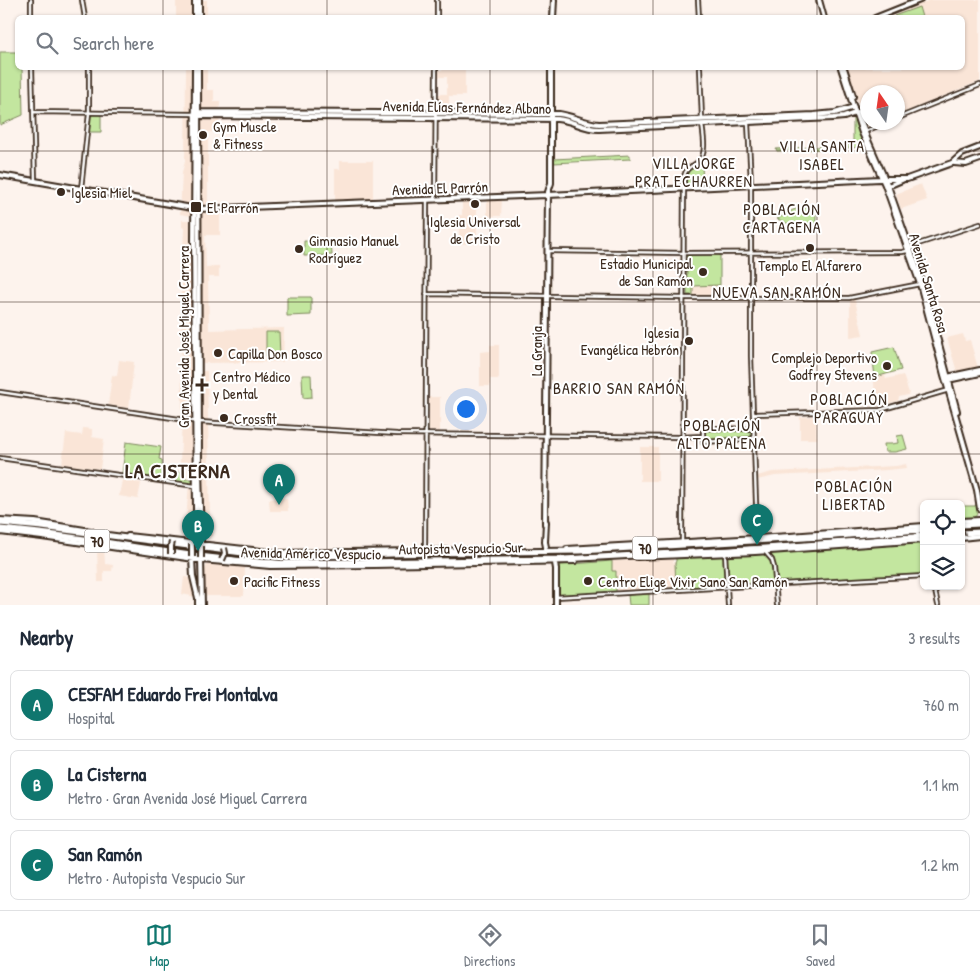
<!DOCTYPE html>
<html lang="en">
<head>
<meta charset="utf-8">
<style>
	:root { --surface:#fff; --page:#f2f2f3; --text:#1f2937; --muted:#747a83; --line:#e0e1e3; --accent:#0f766e }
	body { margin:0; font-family:"Patrick Hand",sans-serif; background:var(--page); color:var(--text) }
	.controls { position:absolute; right:15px; bottom:15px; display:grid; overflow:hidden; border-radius:8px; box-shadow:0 1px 4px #0004 }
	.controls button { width:45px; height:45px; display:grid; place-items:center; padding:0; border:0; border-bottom:1px solid var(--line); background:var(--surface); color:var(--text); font:25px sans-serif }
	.compass { position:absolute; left:860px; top:85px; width:45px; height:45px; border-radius:50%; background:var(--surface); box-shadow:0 1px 4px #0004; rotate:347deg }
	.you { position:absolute; left:465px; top:408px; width:18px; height:18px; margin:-12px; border:4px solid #fff; border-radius:50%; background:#1a73e8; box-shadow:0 0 0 8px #1a73e833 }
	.badge { display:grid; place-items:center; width:32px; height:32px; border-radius:50%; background:var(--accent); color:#fff; font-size:16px; font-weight:700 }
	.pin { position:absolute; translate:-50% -41px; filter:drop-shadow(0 1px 2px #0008) }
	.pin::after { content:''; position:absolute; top:26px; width:18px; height:15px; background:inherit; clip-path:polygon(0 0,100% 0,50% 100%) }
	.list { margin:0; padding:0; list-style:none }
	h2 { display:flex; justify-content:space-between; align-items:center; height:65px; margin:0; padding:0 20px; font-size:21px }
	h2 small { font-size:16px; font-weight:400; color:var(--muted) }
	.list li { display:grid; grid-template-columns:32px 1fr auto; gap:15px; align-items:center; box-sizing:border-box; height:70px; margin:0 10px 10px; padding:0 10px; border:1px solid var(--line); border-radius:8px }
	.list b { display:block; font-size:19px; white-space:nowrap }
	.list p { margin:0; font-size:16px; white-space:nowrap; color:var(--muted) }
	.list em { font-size:16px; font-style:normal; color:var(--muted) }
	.icon { flex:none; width:28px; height:28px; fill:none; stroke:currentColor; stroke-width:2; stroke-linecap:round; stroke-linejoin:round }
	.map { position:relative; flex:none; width:980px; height:605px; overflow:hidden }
	.search { position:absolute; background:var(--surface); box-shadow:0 1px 4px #0004; left:15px; right:15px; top:15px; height:55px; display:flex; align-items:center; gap:12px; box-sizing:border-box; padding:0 18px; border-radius:8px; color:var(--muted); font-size:19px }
	.sheet { height:305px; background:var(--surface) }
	nav { display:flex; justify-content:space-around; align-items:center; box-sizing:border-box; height:70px; border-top:1px solid var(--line); background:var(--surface); font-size:14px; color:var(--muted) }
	nav a { display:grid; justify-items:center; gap:2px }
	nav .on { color:var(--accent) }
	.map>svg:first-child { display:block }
	.built { fill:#fae5d7 }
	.green { fill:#c3e69f; stroke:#7f885e }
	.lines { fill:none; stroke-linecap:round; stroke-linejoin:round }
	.minor-casing { stroke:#3b2a1e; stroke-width:6 }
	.major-casing { stroke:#3b2a1e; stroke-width:8 }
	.highway-casing { stroke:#3b2a1e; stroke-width:9 }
	.minor { stroke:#fff; stroke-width:2.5 }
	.major { stroke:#fff; stroke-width:4 }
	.highway { stroke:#fff; stroke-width:5 }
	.rail { stroke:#3b2a1e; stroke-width:1 }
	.major-bridge-casing { stroke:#3b2a1e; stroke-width:8; stroke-linecap:butt }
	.major-bridge { stroke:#fff; stroke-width:4 }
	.grid { fill:none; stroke:#3b2a1e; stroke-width:1; stroke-opacity:0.55 }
	.poi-dot { fill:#3b2a1e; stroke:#fff; stroke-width:2 }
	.labels { text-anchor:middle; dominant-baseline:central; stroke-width:4; stroke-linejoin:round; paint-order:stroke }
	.shield { fill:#fff; stroke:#766a62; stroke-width:1 }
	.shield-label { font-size:14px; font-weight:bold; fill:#3b2a1e }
	.street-label { font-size:15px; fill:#3b2a1e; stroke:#fff }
	.poi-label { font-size:15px; fill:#3b2a1e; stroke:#fff; text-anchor:start }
	.neighbourhood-label { font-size:16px; letter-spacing:1px; fill:#3b2a1e; stroke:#fff }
	.district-label { font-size:20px; font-weight:bold; letter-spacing:1px; fill:#3b2a1e; stroke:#fff }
</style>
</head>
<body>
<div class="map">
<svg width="980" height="605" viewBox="0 0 980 605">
	<rect width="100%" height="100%" fill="#fdf3ed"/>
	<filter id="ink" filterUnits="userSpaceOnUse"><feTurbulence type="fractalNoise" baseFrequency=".02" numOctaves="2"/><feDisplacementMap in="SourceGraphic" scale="10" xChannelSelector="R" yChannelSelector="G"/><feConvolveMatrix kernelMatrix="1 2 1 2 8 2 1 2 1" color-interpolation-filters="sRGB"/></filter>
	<g filter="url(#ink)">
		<!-- built -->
		<path class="built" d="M176,0H207V17H176Z
			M930,0H980V81L898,115V92H868V122L879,123L866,128L846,68H962V18H892L891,16Z
			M186,68H207V90H214V101H220L219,131L208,132V212H220V235H205L206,267L219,266V277H208L209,330L284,328L283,362L200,363V371H207L210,517L212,536H203L202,521L186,519L189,484L193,485V465L180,463L182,419L181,297L184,228L182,227V220H192L191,216L180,214L182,172L185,162Z
			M437,70H465V96H449V111H437V94H447V77H437Z
			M340,161H373V201L335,202V169H340Z
			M921,184L927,200L901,209L896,194Z
			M502,199L501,216H487V200Z
			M477,200V243L459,244V215H462V201Z
			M702,285H720V294L718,295H693V286Z
			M850,300H855L863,335L850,337Z
			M963,334L965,341L970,340L978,368L957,372L947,338Z
			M490,345H499V379H490V386H480V352L490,351Z
			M119,360L134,362L129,408L108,405L112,375L117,376Z
			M885,375L886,379L903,375L909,393L908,395L899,397L898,401L875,407L874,381L875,377Z
			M429,397H440V432L429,431Z
			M816,416L817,439H800V417Z
			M83,428L92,429V437L104,439L100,469L62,464L66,433L82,435Z
			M640,447H658V481H640Z
			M906,464L907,468L887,470L775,476L757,480V476L772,472L896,466Z
			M122,480L141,483L138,499L119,496Z
			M287,498L288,511H270L269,499Z
			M97,546L104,547L105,564L113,565L112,571H104V582H98Z
			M673,558V562L675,563L676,588L616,592V571H612V561Z
			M207,565L245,566L244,596H207L205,594V569Z
			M184,577L191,578L196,597L182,594Z"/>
		<!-- green -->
		<path class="green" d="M919,7L922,17H895L894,16Z
			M0,52H17L18,68H22L23,114V115L0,125Z
			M844,112L845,115L834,117L599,128L553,118L552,115C570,115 582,124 600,125Z
			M101,114V132H89L91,115Z
			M199,114L549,115V118L199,116Z
			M853,119H855L866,147L777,151L776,149L853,145Z
			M630,155V159L554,163V159Z
			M697,164H702L703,187H686C686,174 686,172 697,164Z
			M811,207L813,209H816V226C802,232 790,224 777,219L793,210L800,208Z
			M304,241L331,242L332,255L304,256Z
			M689,254H719L720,255V285L693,286V295H687V255Z
			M287,297H311V315L287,316Z
			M266,332H279L280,356H266Z
			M894,347L901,370L875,377L872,352Z
			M302,375H311L312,397L303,398Z
			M706,429L751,430L753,432V437L751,439L706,441L704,438V431Z
			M903,435L907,449L895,452H885L884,444H891L898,443L897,436Z
			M126,442L161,447L159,459L162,460V481L122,474Z
			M164,472H184L185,479H193V485L164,481Z
			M977,503C978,519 976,518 961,520V506H975Z
			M923,542L924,575L676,588L675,563L676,561V558Z
			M612,561V571H616V592L559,595V565Z
			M649,593V605H629L628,595Z"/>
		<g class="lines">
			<!-- minor casing -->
			<g class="minor-casing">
				<path id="minor" d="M31,0V18
					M82,0L85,18
					M698,0L699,18
					M437,18V0
					M32,68L35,181
					M700,68L702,119
					M33,112L194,114
					M898,118L980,85
					M748,123L751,182V356L756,503L759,532
					M866,131L887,122
					M81,189L89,113V68
					M435,200L436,68
					M915,245L980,224
					M548,251L686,253L902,252L907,251L916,245
					M426,294L684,298H849L920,284
					M0,392L199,422L397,434L680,437L703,436
					M754,414L880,410L949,390
					M754,429L703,428V442L754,439
					M0,458L195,486
					M682,542L684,176C687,165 694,167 700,160C707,151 703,134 702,124
					M425,550L427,200
					M725,553L728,605
					M766,553L772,560L774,567L777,605
					M934,586L938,605
					M556,597L924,576"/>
			</g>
			<!-- major casing -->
			<g class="major-casing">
				<path id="major" d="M819,0L824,18
					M195,18V0
					M199,18V0
					M553,18L554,0
					M875,18L920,0
					M198,68L199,468L201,545
					M841,68L862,133L885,185L920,284L944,375L977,490L980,509
					M844,68L853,96
					M194,114L198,116H201L557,119C572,120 583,129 599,129L833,118L844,117L858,112
					M194,114L198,112L559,114C573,116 584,123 599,124L814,115L835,113L854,107
					M859,115L867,138L888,186L923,285L957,411
					M954,163L966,164L980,159
					M0,175L198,209L548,195L880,179H907L952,163L962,154L980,147
					M888,186L902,180
					M947,377L980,370
					M948,380L980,373
					M0,520L35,522L91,531
					M961,521L980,520
					M546,522L545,542L546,547
					M545,524L548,192L551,183V68
					M0,532L42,537L201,560L270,566L374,565L575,561
					M128,536L279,553L487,550
					M961,538L980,536
					M192,544L196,510L194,241L195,68
					M567,549L790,536L924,526
					M637,557L755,552L924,540
					M192,558L193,577L198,598V605
					M201,558L202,605
					M555,563L556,569V605"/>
			</g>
			<!-- highway casing -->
			<g class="highway-casing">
				<path id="highway" d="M0,523L42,527L258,555L295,557L436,553L580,551L823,537L924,530
					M961,525L980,524
					M0,529C94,536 187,560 282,563L563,559L765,548L924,536
					M961,533L980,532"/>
			</g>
			<!-- minor -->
			<use href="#minor" class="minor"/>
			<!-- major -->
			<use href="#major" class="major"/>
			<!-- highway -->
			<use href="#highway" class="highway"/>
			<!-- rail -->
			<path class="rail" d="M961,529L980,528
				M168,548L244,558L283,560L436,556H511L573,555L728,547L924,533"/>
			<!-- major-bridge casing -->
			<g class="major-bridge-casing">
				<path id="major-bridge" d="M961,531L962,536
					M201,546V558
					M171,554V546L172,542
					M192,557V544
					M222,560L225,553L224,548"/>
			</g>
			<!-- major-bridge -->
			<use href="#major-bridge" class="major-bridge"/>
		</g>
	</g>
	<!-- grid -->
	<path class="grid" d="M163,0V18M327,0V18M490,0V18M653,0V18M817,0V18M163,68V605M327,68V605M490,68V605M653,68V605M817,68V605M0,151H980M0,302H980M0,454H980"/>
	<!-- markers -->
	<g class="poi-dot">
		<circle cx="203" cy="135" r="5"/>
		<circle cx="61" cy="192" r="5"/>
		<circle cx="475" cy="204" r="5"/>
		<rect x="190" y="201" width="12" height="12" rx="2.5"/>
		<circle cx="810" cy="248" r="5"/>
		<circle cx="299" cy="249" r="5"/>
		<circle cx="703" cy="272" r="5"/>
		<circle cx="689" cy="341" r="5"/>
		<circle cx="218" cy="353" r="5"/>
		<circle cx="887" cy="366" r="5"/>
		<path d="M199.5 377.5h5v5h5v5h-5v5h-5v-5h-5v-5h5z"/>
		<circle cx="224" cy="418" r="5"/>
		<circle cx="234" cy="581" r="5"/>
		<circle cx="588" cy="581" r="5"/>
	</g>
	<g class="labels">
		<!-- shield labels -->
		<g class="shield">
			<rect x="84.5" y="529.5" width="25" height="23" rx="4"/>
			<rect x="632.5" y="536.5" width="25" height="23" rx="4"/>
		</g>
		<g class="shield-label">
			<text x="97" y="541">70</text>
			<text x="645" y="548">70</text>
		</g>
		<!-- street labels -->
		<g class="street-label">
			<text transform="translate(467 107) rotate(1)">Avenida Elías Fernández Albano</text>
			<text transform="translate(440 188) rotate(-2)">Avenida El Parrón</text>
			<text transform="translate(929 283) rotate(73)">Avenida Santa Rosa</text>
			<text transform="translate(183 337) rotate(-90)">Gran Avenida José Miguel Carrera</text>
			<text transform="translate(536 351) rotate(-90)">La Granja</text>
			<text transform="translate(461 548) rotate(-1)">Autopista Vespucio Sur</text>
			<text transform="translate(311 553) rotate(1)">Avenida Américo Vespucio</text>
		</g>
		<!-- poi labels -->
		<g class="poi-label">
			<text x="213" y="126">Gym Muscle<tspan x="213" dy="17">&amp; Fitness</tspan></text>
			<text x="71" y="192">Iglesia Miel</text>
			<text x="207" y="207">El Parrón</text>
			<text x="475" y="221" text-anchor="middle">Iglesia Universal<tspan x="475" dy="17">de Cristo</tspan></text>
			<text x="309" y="240">Gimnasio Manuel<tspan x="309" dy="17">Rodríguez</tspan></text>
			<text x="693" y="263" text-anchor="end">Estadio Municipal<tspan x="693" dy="17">de San Ramón</tspan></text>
			<text x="810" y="265" text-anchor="middle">Templo El Alfarero</text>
			<text x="679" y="332" text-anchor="end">Iglesia<tspan x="679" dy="17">Evangélica Hebrón</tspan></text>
			<text x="228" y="353">Capilla Don Bosco</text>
			<text x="877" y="357" text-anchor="end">Complejo Deportivo<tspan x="877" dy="17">Godfrey Stevens</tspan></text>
			<text x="213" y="376">Centro Médico<tspan x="213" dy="17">y Dental</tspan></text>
			<text x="234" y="418">Crossfit</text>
			<text x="244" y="581">Pacific Fitness</text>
			<text x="598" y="581">Centro Elige Vivir Sano San Ramón</text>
		</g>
		<!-- neighbourhood labels -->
		<g class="neighbourhood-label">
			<text x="822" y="146">VILLA SANTA<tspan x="822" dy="18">ISABEL</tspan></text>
			<text x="694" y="163">VILLA JORGE<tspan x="694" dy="18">PRAT ECHAURREN</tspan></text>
			<text x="782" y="209">POBLACIÓN<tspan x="782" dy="18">CARTAGENA</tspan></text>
			<text x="777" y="292">NUEVA SAN RAMÓN</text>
			<text x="619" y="388">BARRIO SAN RAMÓN</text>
			<text x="849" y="399">POBLACIÓN<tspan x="849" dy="18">PARAGUAY</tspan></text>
			<text x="722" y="425">POBLACIÓN<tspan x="722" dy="18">ALTO PALENA</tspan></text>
			<text x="854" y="486">POBLACIÓN<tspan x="854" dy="18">LIBERTAD</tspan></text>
		</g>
		<!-- district labels -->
		<g class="district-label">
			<text x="178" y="470">LA CISTERNA</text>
		</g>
	</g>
</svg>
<div class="controls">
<button><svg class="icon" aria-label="locate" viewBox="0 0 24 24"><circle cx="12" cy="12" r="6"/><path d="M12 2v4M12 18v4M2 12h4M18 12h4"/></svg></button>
<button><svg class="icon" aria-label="layers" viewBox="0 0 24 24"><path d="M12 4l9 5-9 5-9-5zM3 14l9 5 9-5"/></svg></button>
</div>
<svg class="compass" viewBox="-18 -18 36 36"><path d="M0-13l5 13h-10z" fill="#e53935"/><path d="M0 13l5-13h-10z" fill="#747a83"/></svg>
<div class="you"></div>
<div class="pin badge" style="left:279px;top:505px">A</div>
<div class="pin badge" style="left:198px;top:551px">B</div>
<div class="pin badge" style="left:757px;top:545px">C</div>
<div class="search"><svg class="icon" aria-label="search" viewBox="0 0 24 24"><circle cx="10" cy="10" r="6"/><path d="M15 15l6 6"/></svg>Search here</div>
</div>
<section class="sheet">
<h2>Nearby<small>3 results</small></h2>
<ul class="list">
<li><span class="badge">A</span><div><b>CESFAM Eduardo Frei Montalva</b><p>Hospital</p></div><em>760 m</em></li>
<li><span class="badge">B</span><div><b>La Cisterna</b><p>Metro · Gran Avenida José Miguel Carrera</p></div><em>1.1 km</em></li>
<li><span class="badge">C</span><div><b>San Ramón</b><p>Metro · Autopista Vespucio Sur</p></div><em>1.2 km</em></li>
</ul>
</section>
<nav>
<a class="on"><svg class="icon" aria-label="map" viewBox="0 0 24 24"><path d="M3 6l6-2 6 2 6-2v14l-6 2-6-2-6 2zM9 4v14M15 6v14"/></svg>Map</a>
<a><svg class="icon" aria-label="directions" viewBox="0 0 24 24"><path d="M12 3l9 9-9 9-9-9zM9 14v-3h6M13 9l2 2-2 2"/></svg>Directions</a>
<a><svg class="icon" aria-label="saved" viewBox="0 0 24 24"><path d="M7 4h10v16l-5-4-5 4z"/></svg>Saved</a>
</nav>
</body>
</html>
